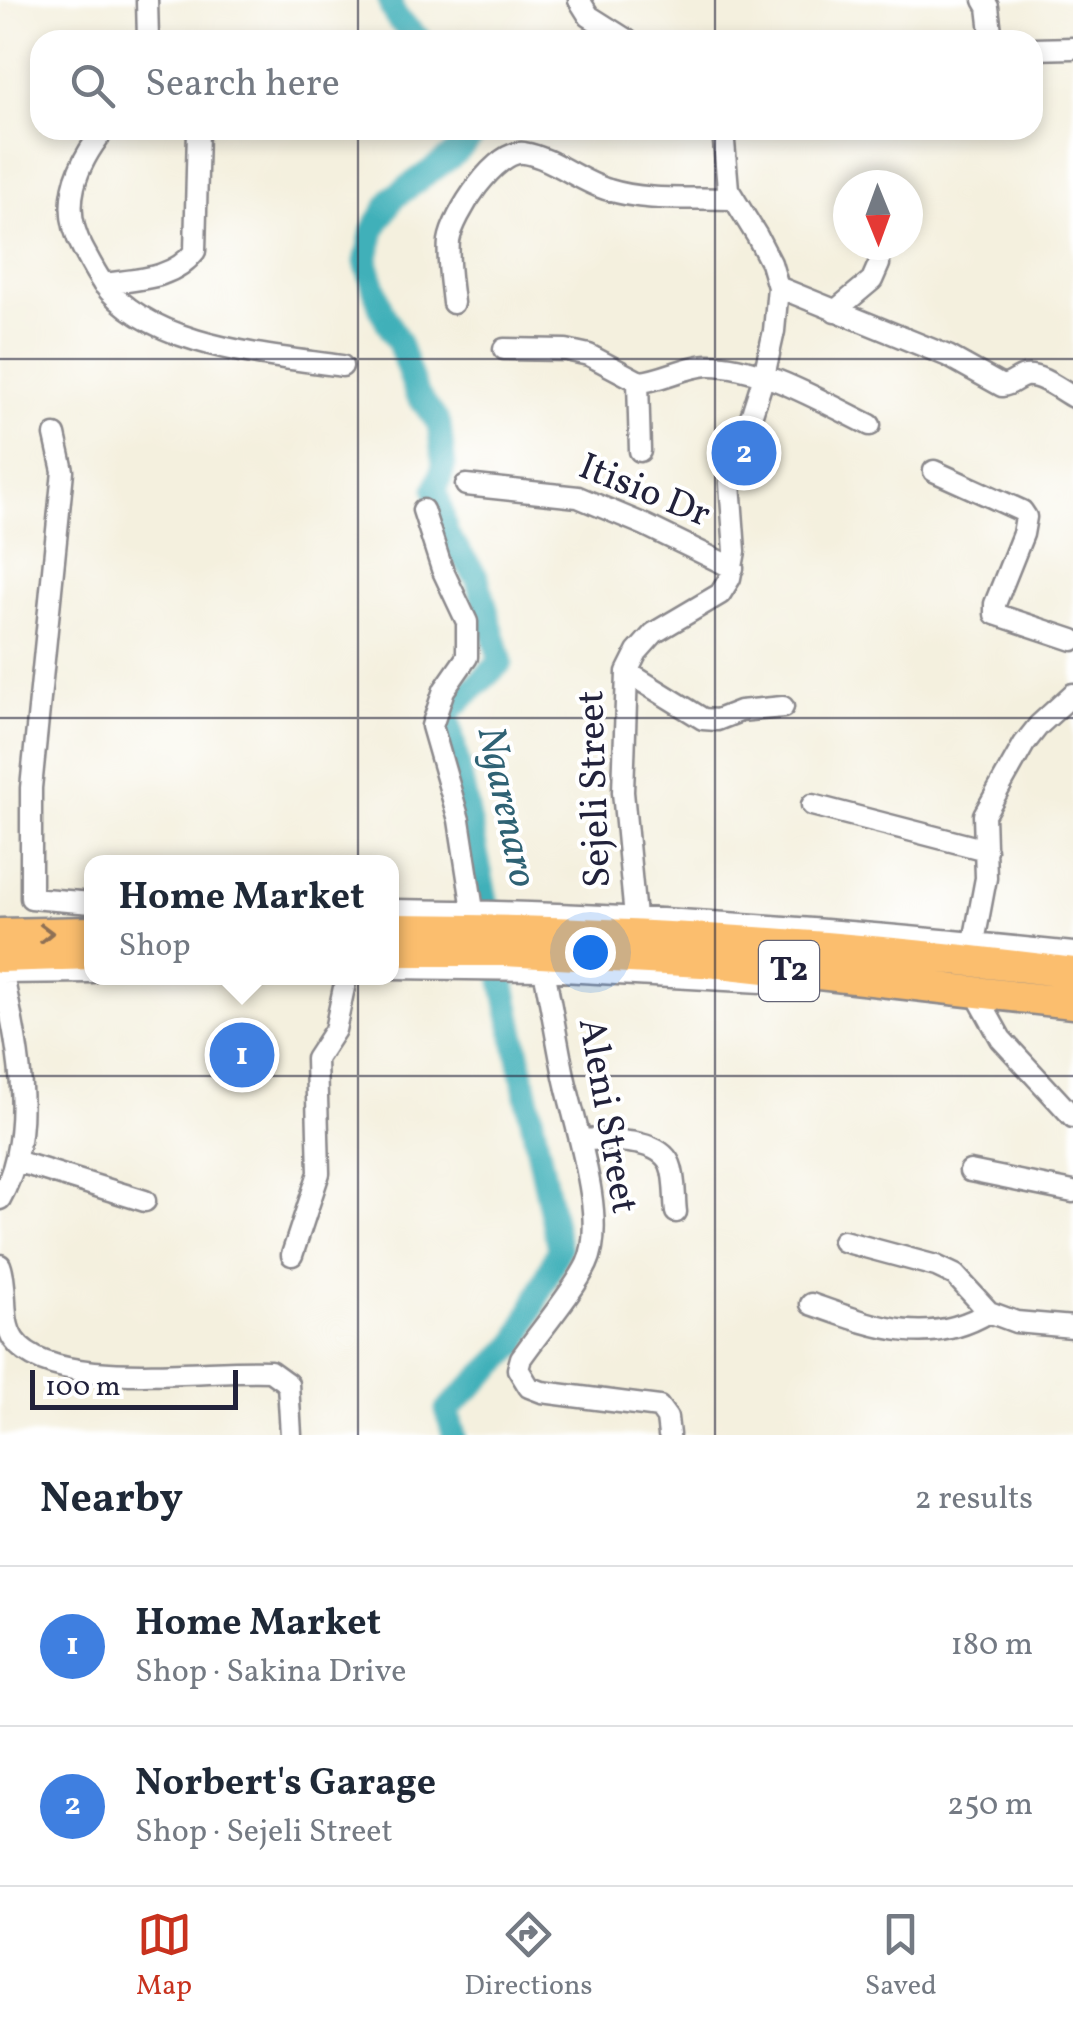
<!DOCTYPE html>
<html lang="en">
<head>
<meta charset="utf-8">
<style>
	:root { --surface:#fff; --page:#f2f2f3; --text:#1f2937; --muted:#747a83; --line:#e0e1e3; --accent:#c8321e }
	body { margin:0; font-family:Vollkorn,serif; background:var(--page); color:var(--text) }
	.compass { position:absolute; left:833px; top:170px; width:90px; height:90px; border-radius:50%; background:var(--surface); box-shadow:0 5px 15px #0003; rotate:179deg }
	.scale { position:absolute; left:30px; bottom:25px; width:208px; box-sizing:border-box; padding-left:10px; border:5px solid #22223b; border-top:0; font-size:28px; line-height:35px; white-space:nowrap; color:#22223b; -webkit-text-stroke:8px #fff; paint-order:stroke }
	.you { position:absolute; left:590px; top:952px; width:35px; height:35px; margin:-25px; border:8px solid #fff; border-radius:50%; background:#1a73e8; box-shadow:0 0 0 15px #1a73e833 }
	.badge { display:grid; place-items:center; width:65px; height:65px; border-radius:50%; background:var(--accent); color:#fff; font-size:32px; font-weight:700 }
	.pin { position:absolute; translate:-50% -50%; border:5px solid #fff; box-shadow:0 2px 10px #0006 }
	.popup { position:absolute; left:84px; top:855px; width:315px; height:130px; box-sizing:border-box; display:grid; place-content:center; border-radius:20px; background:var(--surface); filter:drop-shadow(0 2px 8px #0005); font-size:32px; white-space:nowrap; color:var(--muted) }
	.popup b { font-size:38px; color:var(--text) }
	.popup::after { content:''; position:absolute; left:50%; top:100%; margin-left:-20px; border:20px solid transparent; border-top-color:var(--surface) }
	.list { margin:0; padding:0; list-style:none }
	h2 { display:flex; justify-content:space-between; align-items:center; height:130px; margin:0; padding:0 40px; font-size:42px }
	h2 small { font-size:32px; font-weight:400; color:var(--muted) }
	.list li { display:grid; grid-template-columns:65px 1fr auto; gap:30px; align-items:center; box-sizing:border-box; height:160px; padding:0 40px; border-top:2px solid var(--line) }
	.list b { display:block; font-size:38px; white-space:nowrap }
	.list p { margin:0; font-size:32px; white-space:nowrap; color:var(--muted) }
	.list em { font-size:32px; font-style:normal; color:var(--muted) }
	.icon { flex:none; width:55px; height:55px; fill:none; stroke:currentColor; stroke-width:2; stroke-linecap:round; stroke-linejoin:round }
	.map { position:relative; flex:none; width:1073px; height:1435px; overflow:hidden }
	.search { position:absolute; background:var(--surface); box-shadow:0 5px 15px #0003; left:30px; right:30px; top:30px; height:110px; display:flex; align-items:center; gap:25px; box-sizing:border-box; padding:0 35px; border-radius:30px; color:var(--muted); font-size:38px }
	.sheet { height:450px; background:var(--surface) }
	nav { display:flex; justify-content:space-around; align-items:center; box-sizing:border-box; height:140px; border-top:2px solid var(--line); background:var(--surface); font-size:28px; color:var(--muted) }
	nav a { display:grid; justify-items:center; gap:5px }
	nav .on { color:var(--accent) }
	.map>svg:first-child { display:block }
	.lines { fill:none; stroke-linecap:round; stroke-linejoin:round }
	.river { stroke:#3fb0b9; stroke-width:25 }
	.minor-casing { stroke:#8b898c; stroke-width:25 }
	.highway-casing { stroke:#8b898c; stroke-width:35 }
	.minor { stroke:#fff; stroke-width:20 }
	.highway { stroke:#fbbe6e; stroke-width:30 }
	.oneway { stroke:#8e7054 }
	.grid { fill:none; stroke:#22223b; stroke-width:2.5; stroke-opacity:0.55 }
	.labels { text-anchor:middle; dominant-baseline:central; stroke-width:8; stroke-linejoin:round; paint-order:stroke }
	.shield { fill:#fff; stroke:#646476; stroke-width:2.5 }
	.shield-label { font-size:35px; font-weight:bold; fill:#22223b }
	.street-label { font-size:38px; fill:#22223b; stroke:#fff }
	.water-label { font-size:40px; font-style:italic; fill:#2f6274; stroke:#fff }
</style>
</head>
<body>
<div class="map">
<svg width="1073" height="1435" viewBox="0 0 1073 1435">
	<rect width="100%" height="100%" fill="#fff"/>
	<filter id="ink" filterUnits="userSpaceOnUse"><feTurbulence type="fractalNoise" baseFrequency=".01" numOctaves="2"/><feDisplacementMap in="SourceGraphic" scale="20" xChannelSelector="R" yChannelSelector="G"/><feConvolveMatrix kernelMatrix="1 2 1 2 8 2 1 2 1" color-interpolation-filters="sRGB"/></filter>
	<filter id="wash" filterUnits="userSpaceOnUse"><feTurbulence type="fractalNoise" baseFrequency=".0048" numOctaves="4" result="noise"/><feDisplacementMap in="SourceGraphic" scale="40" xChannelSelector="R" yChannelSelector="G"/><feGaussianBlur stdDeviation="2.25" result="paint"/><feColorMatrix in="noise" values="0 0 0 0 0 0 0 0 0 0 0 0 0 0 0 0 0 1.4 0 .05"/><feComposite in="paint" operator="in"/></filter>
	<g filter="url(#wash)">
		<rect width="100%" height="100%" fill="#f4f0de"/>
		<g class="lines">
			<!-- river -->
			<path class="river" d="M390,0C391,17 408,29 420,40
				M454,1435L447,1410L517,1343L559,1249L447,713L501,662L477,578L447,535L436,490L444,465L439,424L416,392L399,343L382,312L366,262L373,230L393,198L456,153L478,130"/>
		</g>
	</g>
	<g filter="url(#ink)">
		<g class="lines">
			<!-- minor casing -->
			<g class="minor-casing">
				<path id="minor" d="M147,0L148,40
					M579,0L589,16L627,40
					M984,0L988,7L992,40
					M1033,49L1073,48
					M104,130C76,165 59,206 83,249C89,260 95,272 102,282C151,348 266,355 342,366
					M103,284C137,279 173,280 195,251L198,130
					M778,287L948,356L1002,386C1012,385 1016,378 1025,376C1041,374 1060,390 1073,397
					M453,303C451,283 447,261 449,241C453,215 496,149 524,153C554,158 580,182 609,190C647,202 692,197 732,199
					M835,311L872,280L879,264
					M504,349L566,350L589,355L640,382C663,380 686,366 708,365C759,364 825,403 870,425
					M638,382L640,451
					M55,435L63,471L31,788V898L92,903
					M934,471L1022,511L1026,517L1023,534L995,604V614L1073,640
					M466,485L578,497L645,525L733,568
					M423,510L442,569L467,622V657L444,690L432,726L459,820L473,910
					M627,672L703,719L717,720L740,711L783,707
					M812,805L986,850
					M392,910C620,912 847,929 1073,953
					M635,917L623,792L627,672L637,652L654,633L720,594L730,578L735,551L730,483L764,376L774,331L778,287L771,263L757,236L728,189L723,130
					M974,942L986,878L984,815L1024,744L1039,725L1073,694
					M0,961C15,1037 40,1127 0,1199
					M392,968L544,970L780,983
					M544,970C551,1005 557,1041 564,1076C574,1123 608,1220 587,1264C574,1291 539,1332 521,1358L518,1369L529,1387L542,1392L659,1407L667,1418L669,1435
					M0,973L92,972
					M981,1003L1001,1039L1073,1117
					M581,1139C606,1141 658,1137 670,1164C676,1178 674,1198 676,1212
					M16,1161L145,1201
					M970,1171L1073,1192
					M843,1241L936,1266L955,1275L989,1312L1016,1322L1073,1327
					M292,1255L319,1173L316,1059L335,1030L346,978
					M0,1265C9,1289 0,1319 14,1340C51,1393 211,1367 270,1371L288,1384L291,1435
					M811,1304C873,1326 928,1349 989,1312"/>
			</g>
			<!-- highway casing -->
			<g class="highway-casing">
				<path id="highway" d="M392,929C619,930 848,944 1073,973
					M0,934L92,932
					M392,951H504L720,963L1073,1003
					M0,957L92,954"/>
			</g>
			<!-- minor -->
			<use href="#minor" class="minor"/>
			<!-- highway -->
			<use href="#highway" class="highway"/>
		</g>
		<!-- one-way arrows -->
		<defs><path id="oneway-chevron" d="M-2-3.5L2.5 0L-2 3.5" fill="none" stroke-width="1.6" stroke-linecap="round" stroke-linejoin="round" transform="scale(2.5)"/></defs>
		<use class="oneway" href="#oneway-chevron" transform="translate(46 933) rotate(-1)"/>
	</g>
	<!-- grid -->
	<path class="grid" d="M358,0V40M715,0V40M358,130V1435M715,130V1435M0,359H1073M0,718H1073M0,1076H1073"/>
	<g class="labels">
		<!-- shield labels -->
		<rect class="shield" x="759" y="941" width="60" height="60" rx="8"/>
		<g class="shield-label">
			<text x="789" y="971">T2</text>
		</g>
		<!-- street labels -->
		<g class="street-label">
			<text transform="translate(644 492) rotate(22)">Itisio Dr</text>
			<text transform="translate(596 789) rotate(-92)">Sejeli Street</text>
			<text transform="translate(606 1116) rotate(80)">Aleni Street</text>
		</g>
		<!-- water labels -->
		<g class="water-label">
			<text transform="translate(505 807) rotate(78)">Ngarenaro</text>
		</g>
	</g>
</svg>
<svg class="compass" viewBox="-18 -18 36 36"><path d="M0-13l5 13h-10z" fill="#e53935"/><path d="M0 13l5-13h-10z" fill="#747a83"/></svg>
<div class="scale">100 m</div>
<div class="you"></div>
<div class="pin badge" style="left:242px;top:1055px;background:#3f7fe0">1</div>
<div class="popup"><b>Home Market</b>Shop</div>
<div class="pin badge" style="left:744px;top:453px;background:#3f7fe0">2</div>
<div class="search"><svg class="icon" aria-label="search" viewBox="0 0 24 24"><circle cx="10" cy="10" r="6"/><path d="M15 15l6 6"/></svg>Search here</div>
</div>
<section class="sheet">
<h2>Nearby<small>2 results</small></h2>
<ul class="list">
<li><span class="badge" style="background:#3f7fe0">1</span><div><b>Home Market</b><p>Shop · Sakina Drive</p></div><em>180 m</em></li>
<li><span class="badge" style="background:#3f7fe0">2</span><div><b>Norbert's Garage</b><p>Shop · Sejeli Street</p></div><em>250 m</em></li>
</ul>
</section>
<nav>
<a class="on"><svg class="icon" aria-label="map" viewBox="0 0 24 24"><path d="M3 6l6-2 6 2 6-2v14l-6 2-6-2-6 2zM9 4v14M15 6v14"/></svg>Map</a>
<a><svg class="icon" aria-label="directions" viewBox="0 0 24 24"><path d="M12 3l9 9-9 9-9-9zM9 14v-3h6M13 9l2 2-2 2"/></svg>Directions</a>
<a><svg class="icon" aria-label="saved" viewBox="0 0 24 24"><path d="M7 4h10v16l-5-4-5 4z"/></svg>Saved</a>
</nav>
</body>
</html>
